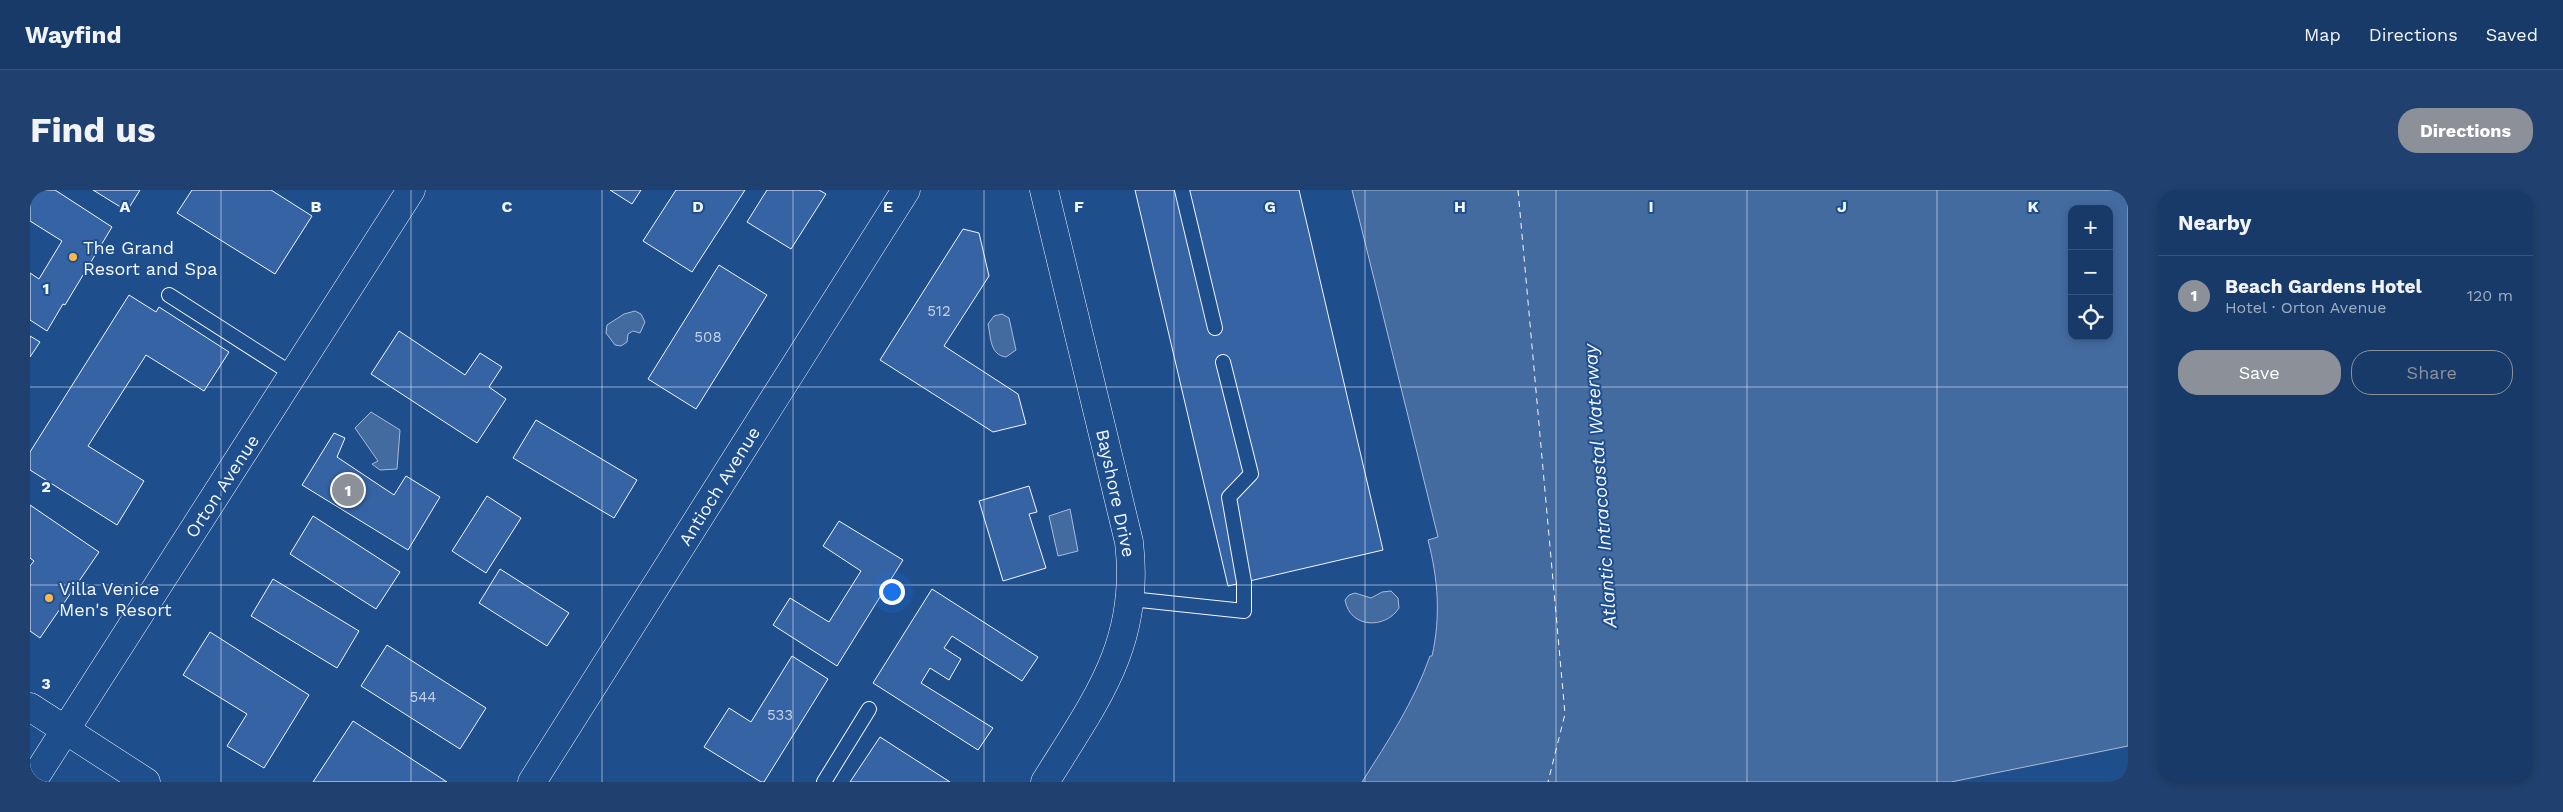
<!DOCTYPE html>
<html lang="en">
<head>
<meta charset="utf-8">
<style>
	:root { --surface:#173a69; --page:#20416f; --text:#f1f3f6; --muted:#9eadc0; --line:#36547d; --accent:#8c9099 }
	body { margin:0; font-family:"Work Sans",sans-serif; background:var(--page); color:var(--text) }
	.controls { position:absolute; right:15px; top:15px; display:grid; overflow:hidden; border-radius:10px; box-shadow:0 2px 8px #0003 }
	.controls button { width:45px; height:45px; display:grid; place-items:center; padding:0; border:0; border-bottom:1px solid var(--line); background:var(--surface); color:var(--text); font:25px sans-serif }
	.you { position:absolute; left:861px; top:401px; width:18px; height:18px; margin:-12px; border:4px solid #fff; border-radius:50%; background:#1a73e8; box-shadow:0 0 0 8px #1a73e833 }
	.badge { display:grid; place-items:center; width:32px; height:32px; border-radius:50%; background:var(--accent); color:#fff; font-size:16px; font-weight:700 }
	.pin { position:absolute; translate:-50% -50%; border:2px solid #fff; box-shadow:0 1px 5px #0006 }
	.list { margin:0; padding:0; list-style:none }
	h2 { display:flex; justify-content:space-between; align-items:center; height:65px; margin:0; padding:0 20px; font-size:21px }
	h2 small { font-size:16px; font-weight:400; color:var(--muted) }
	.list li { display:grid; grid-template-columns:32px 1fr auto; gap:15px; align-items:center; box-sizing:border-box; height:80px; padding:0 20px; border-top:1px solid var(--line) }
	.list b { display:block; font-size:19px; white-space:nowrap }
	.list p { margin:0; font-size:16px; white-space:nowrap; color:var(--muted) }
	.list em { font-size:16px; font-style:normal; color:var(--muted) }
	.actions { display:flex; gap:10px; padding:15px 20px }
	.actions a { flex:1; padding:11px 0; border:1px solid var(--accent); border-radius:20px; text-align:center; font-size:18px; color:var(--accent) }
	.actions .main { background:var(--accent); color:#fff }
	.icon { flex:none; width:28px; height:28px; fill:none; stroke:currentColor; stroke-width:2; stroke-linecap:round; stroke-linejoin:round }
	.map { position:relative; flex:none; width:2098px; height:592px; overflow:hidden; border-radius:20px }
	header { display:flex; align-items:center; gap:30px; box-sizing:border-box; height:70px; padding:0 25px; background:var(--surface); border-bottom:1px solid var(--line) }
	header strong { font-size:24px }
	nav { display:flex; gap:28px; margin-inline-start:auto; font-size:18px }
	.intro { display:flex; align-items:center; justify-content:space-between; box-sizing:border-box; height:120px; padding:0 30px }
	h1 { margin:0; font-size:35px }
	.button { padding:12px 22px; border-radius:20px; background:var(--accent); color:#fff; font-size:18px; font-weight:700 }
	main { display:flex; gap:30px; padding:0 30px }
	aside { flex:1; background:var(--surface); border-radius:20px; box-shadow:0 2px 8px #0003 }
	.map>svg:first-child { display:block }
	.water { fill:#446ba0; stroke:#a8bbd7; fill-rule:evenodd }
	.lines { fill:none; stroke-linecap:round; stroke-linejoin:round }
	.ferry { stroke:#f2f6ff; stroke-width:1; stroke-dasharray:6 5; stroke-linecap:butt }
	.building { fill:#3563a3; stroke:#f2f6ff }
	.service-casing { stroke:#f2f6ff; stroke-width:16 }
	.minor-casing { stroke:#f2f6ff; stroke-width:29 }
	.service { stroke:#1f4e8c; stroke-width:14 }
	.minor { stroke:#1f4e8c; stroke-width:28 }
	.grid { fill:none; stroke:#f2f6ff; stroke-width:1; stroke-opacity:0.55 }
	.poi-dot { fill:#ffb74d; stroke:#1f4e8c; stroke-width:2 }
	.labels { text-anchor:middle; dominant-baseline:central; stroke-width:4; stroke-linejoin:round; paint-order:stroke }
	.number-label { font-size:15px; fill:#c3d1e8 }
	.poi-label { font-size:18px; fill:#f2f6ff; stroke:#1f4e8c; text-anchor:start }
	.street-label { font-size:18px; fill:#f2f6ff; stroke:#1f4e8c }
	.water-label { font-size:19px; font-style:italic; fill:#f2f6ff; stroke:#1f4e8c }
	.grid-label { font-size:16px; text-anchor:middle; font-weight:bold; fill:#f2f6ff; stroke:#1f4e8c; stroke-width:4; stroke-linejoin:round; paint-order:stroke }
</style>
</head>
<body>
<header>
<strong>Wayfind</strong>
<nav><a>Map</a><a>Directions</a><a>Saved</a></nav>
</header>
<div class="intro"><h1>Find us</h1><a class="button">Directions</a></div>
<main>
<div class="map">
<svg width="2098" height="592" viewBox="0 0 2098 592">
	<rect width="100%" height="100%" fill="#1f4e8c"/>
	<!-- water -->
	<path class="water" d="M1322,0H2098V556L1921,592H1332C1358,551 1384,512 1400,466H1402C1411,426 1408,389 1398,350L1408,347ZM2042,19H2079V146H2042Z
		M605,121L611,124L615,132L610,143L603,141L598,144L597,152L591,156L585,155L576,143L577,135L594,124Z
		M972,124L979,128L986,160L976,167C960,165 961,148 958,134L964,126Z
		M341,222L370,240L367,279L350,280L342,274L348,271L325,238Z
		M1040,319L1048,361L1028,366L1019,326Z
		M1361,401L1368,408L1369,418C1356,439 1320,439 1315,410L1319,405L1325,403L1341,408L1352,402Z"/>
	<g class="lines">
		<!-- ferry -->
		<path class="ferry" d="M1488,0L1535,524L1518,592"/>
	</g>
	<!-- building -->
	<path class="building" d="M0,0H25L82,37L35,115L33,114L17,141L0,130V83L9,89L32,51L0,31Z
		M63,0H110L97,21Z
		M162,0H241L282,26L245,84L147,23Z
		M580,0H611L602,14Z
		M646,0H715L662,82L613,51Z
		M737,0H789L796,4L761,59L717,32Z
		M1105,0H1269L1353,360L1198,396Z
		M933,39L949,43L959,86L914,156L988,204L996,234L963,242L850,170Z
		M689,75L737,105L666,219L618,189Z
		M99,105L126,122L129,117L199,162L174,201L116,165L58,256L114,291L87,335L0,280V262Z
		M369,141L435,185L450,163L472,177L459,197L476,209L447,253L341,184Z
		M0,146L10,152L0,167Z
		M506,230L607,290L584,328L483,268Z
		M304,243L315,248L307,267L364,305L376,286L410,307L378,360L272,295Z
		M999,296L1007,322L999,324L1016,378L973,391L949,311Z
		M457,306L491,328L456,383L422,361Z
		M0,315L69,362L10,448L0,441V376L4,371L0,368Z
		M283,326L370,382L346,419L260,364Z
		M809,331L873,370L807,476L743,435L760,408L799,432L831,381L793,356Z
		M470,379L539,423L517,456L449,413Z
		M243,389L329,441L307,478L221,426Z
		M902,399L1008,467L992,491L922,446L914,458L931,469L919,490L900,478L891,493L963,538L948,560L843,493Z
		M180,442L279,505L234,578L197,556L217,524L153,485Z
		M357,455L456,518L430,559L331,496Z
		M762,466L798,489L734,592H731L674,557L699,518L721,532Z
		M323,531L417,592H283Z
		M850,547L920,592H820Z"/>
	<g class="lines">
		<!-- service casing -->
		<g class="service-casing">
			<path id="service" d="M1152,0L1185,138
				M139,105L264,185
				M1101,409L1214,421V392L1199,307L1221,284L1193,172
				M794,592L839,519"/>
		</g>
		<!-- minor casing -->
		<g class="minor-casing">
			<path id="minor" d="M1014,0L1099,352C1111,453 1066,510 1015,592
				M0,517L116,592
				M2,592L381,0
				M502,592L876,0"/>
		</g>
		<!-- service -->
		<use href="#service" class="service"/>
		<!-- minor -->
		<use href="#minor" class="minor"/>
	</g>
	<!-- grid -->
	<path class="grid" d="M191,0V592M381,0V592M572,0V592M763,0V592M954,0V592M1144,0V592M1335,0V592M1526,0V592M1717,0V592M1907,0V592M0,197H2098M0,395H2098"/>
	<!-- markers -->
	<g class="poi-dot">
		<circle cx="43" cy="67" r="5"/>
		<circle cx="19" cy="408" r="5"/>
	</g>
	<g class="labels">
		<!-- number labels -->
		<g class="number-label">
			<text x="909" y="121">512</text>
			<text x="678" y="147">508</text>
			<text x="393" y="507">544</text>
			<text x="750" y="525">533</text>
		</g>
		<!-- poi labels -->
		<g class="poi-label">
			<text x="53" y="57">The Grand<tspan x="53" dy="21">Resort and Spa</tspan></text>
			<text x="29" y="398">Villa Venice<tspan x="29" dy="21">Men's Resort</tspan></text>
		</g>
		<!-- street labels -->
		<g class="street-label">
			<text transform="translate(192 296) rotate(-57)">Orton Avenue</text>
			<text transform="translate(689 296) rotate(-58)">Antioch Avenue</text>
			<text transform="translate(1086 303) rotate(78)">Bayshore Drive</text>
		</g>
		<!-- water labels -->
		<g class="water-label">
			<text transform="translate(1570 296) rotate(-94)">Atlantic Intracoastal Waterway</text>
		</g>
	</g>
	<g class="grid-label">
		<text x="95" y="22">A</text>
		<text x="286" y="22">B</text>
		<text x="477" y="22">C</text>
		<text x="668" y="22">D</text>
		<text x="858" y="22">E</text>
		<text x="1049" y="22">F</text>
		<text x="1240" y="22">G</text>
		<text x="1430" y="22">H</text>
		<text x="1621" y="22">I</text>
		<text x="1812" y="22">J</text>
		<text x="2003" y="22">K</text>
		<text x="16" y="104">1</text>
		<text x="16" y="302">2</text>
		<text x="16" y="499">3</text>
	</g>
</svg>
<div class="controls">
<button>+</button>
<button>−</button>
<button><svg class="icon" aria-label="locate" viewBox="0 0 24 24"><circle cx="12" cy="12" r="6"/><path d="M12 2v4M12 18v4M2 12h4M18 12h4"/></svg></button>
</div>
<div class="you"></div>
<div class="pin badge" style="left:318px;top:300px">1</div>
</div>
<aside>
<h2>Nearby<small></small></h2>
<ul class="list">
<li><span class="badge">1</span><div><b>Beach Gardens Hotel</b><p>Hotel · Orton Avenue</p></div><em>120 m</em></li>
</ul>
<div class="actions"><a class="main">Save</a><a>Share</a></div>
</aside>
</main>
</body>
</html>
